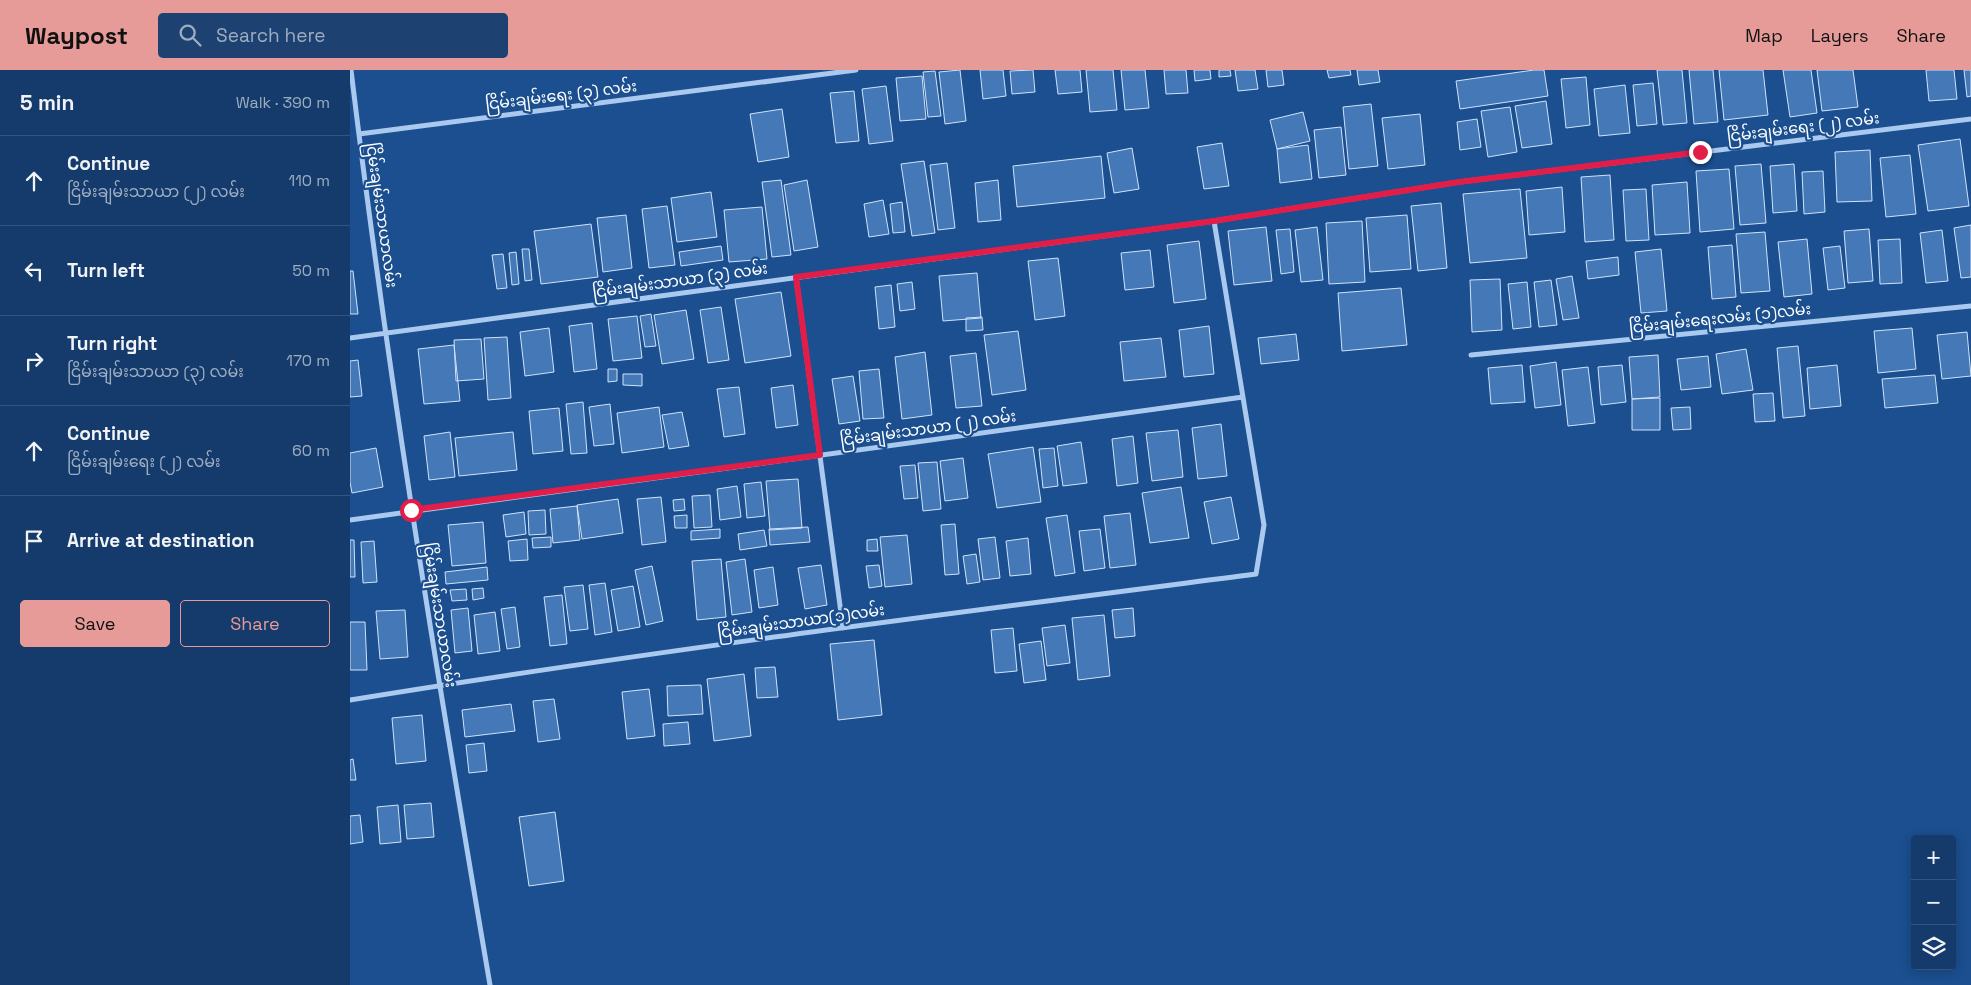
<!DOCTYPE html>
<html lang="en">
<head>
<meta charset="utf-8">
<style>
	:root { --surface:#143b6b; --page:#1d4271; --text:#f1f3f6; --muted:#9dadc1; --line:#33557e; --accent:#e69b98 }
	body { margin:0; font-family:"Space Grotesk","Noto Sans Myanmar",sans-serif; background:var(--page); color:var(--text) }
	.controls { position:absolute; right:15px; bottom:15px; display:grid; overflow:hidden; border-radius:5px; box-shadow:0 2px 12px #0003 }
	.controls button { width:45px; height:45px; display:grid; place-items:center; padding:0; border:0; border-bottom:1px solid var(--line); background:var(--surface); color:var(--text); font:25px sans-serif }
	.stop { position:absolute; width:15px; height:15px; margin:-11px; border:4px solid #e11d48; border-radius:50%; background:#fff }
	.stop.end { background:#e11d48; border-color:#fff; box-shadow:0 1px 5px #0008 }
	.list { margin:0; padding:0; list-style:none }
	h2 { display:flex; justify-content:space-between; align-items:center; height:65px; margin:0; padding:0 20px; font-size:21px }
	h2 small { font-size:16px; font-weight:400; color:var(--muted) }
	.list li { display:grid; grid-template-columns:32px 1fr auto; gap:15px; align-items:center; box-sizing:border-box; height:90px; padding:0 20px; border-top:1px solid var(--line) }
	.list b { display:block; font-size:19px; white-space:nowrap }
	.list p { margin:0; font-size:16px; white-space:nowrap; color:var(--muted) }
	.list em { font-size:16px; font-style:normal; color:var(--muted) }
	.actions { display:flex; gap:10px; padding:15px 20px }
	.actions a { flex:1; padding:11px 0; border:1px solid var(--accent); border-radius:5px; text-align:center; font-size:18px; color:var(--accent) }
	.actions .main { background:var(--accent); color:#111 }
	.icon { flex:none; width:28px; height:28px; fill:none; stroke:currentColor; stroke-width:2; stroke-linecap:round; stroke-linejoin:round }
	.map { position:relative; flex:none; width:1621px; height:915px; overflow:hidden }
	header { display:flex; align-items:center; gap:30px; box-sizing:border-box; height:70px; padding:0 25px; background:var(--accent); color:#111 }
	header strong { font-size:24px }
	nav { display:flex; gap:28px; margin-inline-start:auto; font-size:18px }
	.search { width:350px; height:45px; background:var(--page); display:flex; align-items:center; gap:12px; box-sizing:border-box; padding:0 18px; border-radius:5px; color:var(--muted); font-size:19px }
	main { display:flex }
	aside { flex:1; background:var(--surface) }
	.map>svg:first-child { display:block }
	.building { fill:#4478b7; stroke:#cfe3fa }
	.lines { fill:none; stroke-linecap:round; stroke-linejoin:round }
	.street { stroke:#a9c9ee; stroke-width:5 }
	.route { stroke:#e11d48; stroke-width:6 }
	.labels { text-anchor:middle; dominant-baseline:central; stroke-width:4.5; stroke-linejoin:round; paint-order:stroke }
	.street-label { font-size:16px; fill:#fff; stroke:#1b4f8f }
</style>
</head>
<body>
<header>
<strong>Waypost</strong>
<div class="search"><svg class="icon" aria-label="search" viewBox="0 0 24 24"><circle cx="10" cy="10" r="6"/><path d="M15 15l6 6"/></svg>Search here</div>
<nav><a>Map</a><a>Layers</a><a>Share</a></nav>
</header>
<main>
<aside>
<h2>5 min<small>Walk · 390 m</small></h2>
<ul class="list">
<li><svg class="icon" aria-label="ahead" viewBox="0 0 24 24"><path d="M12 20V5M6 11l6-6 6 6"/></svg><div><b>Continue</b><p>ငြိမ်းချမ်းသာယာ (၂) လမ်း</p></div><em>110 m</em></li>
<li><svg class="icon" aria-label="left" viewBox="0 0 24 24"><path d="M17 20v-9H6M10 6l-5 5 5 5"/></svg><div><b>Turn left</b></div><em>50 m</em></li>
<li><svg class="icon" aria-label="right" viewBox="0 0 24 24"><path d="M7 20v-9h11M14 6l5 5-5 5"/></svg><div><b>Turn right</b><p>ငြိမ်းချမ်းသာယာ (၃) လမ်း</p></div><em>170 m</em></li>
<li><svg class="icon" aria-label="ahead" viewBox="0 0 24 24"><path d="M12 20V5M6 11l6-6 6 6"/></svg><div><b>Continue</b><p>ငြိမ်းချမ်းရေး (၂) လမ်း</p></div><em>60 m</em></li>
<li><svg class="icon" aria-label="arrive" viewBox="0 0 24 24"><path d="M6 21V4h12l-3 4 3 4H6"/></svg><div><b>Arrive at destination</b></div></li>
</ul>
<div class="actions"><a class="main">Save</a><a>Share</a></div>
</aside>
<div class="map">
<svg width="1621" height="915" viewBox="0 0 1621 915">
	<rect width="100%" height="100%" fill="#1b4f8f"/>
	<!-- building -->
	<path class="building" d="M610,0L616,51L595,54L589,2Z
		M630,0H653L656,26L633,29Z
		M683,0L685,22L662,24L660,1Z
		M705,0H730L732,22L708,24Z
		M736,0H763L767,40L740,42Z
		M771,0H795L799,38L775,40Z
		M814,0H836L838,23L816,24Z
		M844,0H860L861,9L845,11Z
		M869,0H880L881,6L869,7Z
		M885,0H905L908,19L888,21Z
		M916,0H932L934,15L918,17Z
		M977,0H1000L1001,5L979,8Z
		M1007,0H1028L1030,12L1009,15Z
		M1184,0H1194L1198,26L1110,39L1106,11Z
		M1307,0H1332L1337,53L1313,55Z
		M1339,0H1363L1368,52L1344,54Z
		M1369,0H1413L1418,45L1374,50Z
		M1433,0H1461L1467,43L1440,47Z
		M1467,0H1503L1508,37L1472,41Z
		M1576,0H1604L1607,29L1579,31Z
		M1614,0H1621V26L1617,27Z
		M585,1L591,46L578,47L573,2Z
		M572,6L576,49L550,51L546,8Z
		M1236,7L1240,55L1216,58L1211,9Z
		M1303,13L1307,54L1287,56L1283,15Z
		M1275,15L1280,63L1249,66L1244,19Z
		M536,16L543,71L519,74L512,19Z
		M504,21L509,71L486,73L480,23Z
		M1196,31L1202,74L1172,78L1165,36Z
		M1021,34L1028,96L999,99L993,37Z
		M1160,37L1167,82L1138,87L1131,41Z
		M432,39L439,87L408,92L400,44Z
		M953,42L960,71L927,79L920,50Z
		M1070,44L1075,95L1038,99L1032,48Z
		M1127,49L1131,77L1110,80L1107,52Z
		M991,57L996,105L969,108L964,60Z
		M1610,69L1619,136L1578,141L1568,75Z
		M872,73L879,116L854,119L847,77Z
		M958,75L962,109L930,113L927,79Z
		M782,78L789,119L764,123L757,83Z
		M1520,80L1522,131L1487,132L1485,82Z
		M1560,85L1566,144L1536,147L1530,88Z
		M751,86L755,128L667,137L663,96Z
		M574,91L585,163L562,166L551,94Z
		M597,93L605,158L588,160L580,95Z
		M1411,94L1416,153L1390,155L1385,96Z
		M1444,94L1447,141L1423,143L1420,96Z
		M1379,99L1384,159L1350,162L1346,101Z
		M1473,101L1475,142L1454,144L1452,102Z
		M1260,105L1264,170L1235,172L1231,107Z
		M431,110L441,185L422,187L412,112Z
		M457,110L468,177L444,181L434,115Z
		M648,110L651,150L628,152L625,113Z
		M1337,112L1340,163L1305,165L1302,115Z
		M1212,117L1215,162L1179,165L1176,121Z
		M1170,119L1177,188L1120,193L1113,124Z
		M1296,119L1299,170L1276,171L1273,120Z
		M361,122L367,167L327,172L321,128Z
		M533,130L539,164L519,167L514,134Z
		M552,132L555,162L543,163L540,134Z
		M1091,133L1097,198L1068,201L1061,136Z
		M317,136L325,195L299,198L292,139Z
		M412,137L417,189L379,192L374,140Z
		M276,145L282,198L253,202L247,148Z
		M1057,145L1061,199L1020,202L1016,148Z
		M1012,151L1015,212L979,214L976,153Z
		M241,154L248,207L191,214L184,161Z
		M1621,155V207L1611,208L1604,158Z
		M916,157L922,211L884,215L878,161Z
		M967,157L973,210L951,212L945,160Z
		M940,159L944,202L931,204L926,160Z
		M1519,159L1523,211L1498,213L1494,161Z
		M1592,160L1598,211L1576,213L1570,163Z
		M1415,162L1420,221L1391,223L1386,164Z
		M1457,169L1462,224L1434,227L1428,172Z
		M1550,169L1552,213L1530,214L1528,170Z
		M849,171L856,229L824,233L817,175Z
		M1382,175L1386,227L1362,229L1358,177Z
		M371,176L373,190L331,196L329,182Z
		M1490,176L1495,218L1478,220L1473,178Z
		M172,179H179L182,210L175,211Z
		M1311,179L1317,241L1291,243L1285,182Z
		M800,180L804,217L775,220L771,183Z
		M166,182L169,214L162,215L159,183Z
		M153,184L157,218L147,219L142,185Z
		M1268,187L1269,205L1238,209L1236,191Z
		M708,188L715,246L685,250L678,191Z
		M0,201H3L8,244H0Z
		M627,203L631,248L593,251L589,206Z
		M1222,206L1229,248L1213,250L1206,209Z
		M1150,209L1152,260L1122,262L1120,210Z
		M1201,210L1207,255L1189,257L1184,212Z
		M562,212L565,239L550,241L547,214Z
		M1177,212L1181,257L1163,259L1158,214Z
		M541,215L545,257L529,259L525,217Z
		M1051,218L1057,275L992,281L988,223Z
		M431,222L441,286L395,293L385,229Z
		M371,237L379,290L358,293L350,240Z
		M336,240L344,289L312,294L304,245Z
		M301,244L306,276L295,277L290,246Z
		M287,246L292,288L263,291L258,249Z
		M632,247L633,260L616,261V248Z
		M242,253L247,299L224,302L219,256Z
		M859,256L864,304L834,307L829,260Z
		M199,258L204,302L175,306L170,262Z
		M1562,258L1566,299L1528,303L1524,261Z
		M668,261L676,320L642,325L634,265Z
		M1617,262L1621,306L1592,309L1587,265Z
		M946,264L949,290L911,294L908,268Z
		M157,267L161,328L138,330L134,268Z
		M811,268L816,307L774,311L770,272Z
		M131,269L134,309L106,311L104,270Z
		M104,275L110,331L74,334L68,279Z
		M1448,276L1455,346L1433,348L1427,278Z
		M1396,279L1403,320L1372,324L1366,284Z
		M575,282L582,345L552,349L545,287Z
		M626,283L632,336L606,338L600,286Z
		M1308,285L1310,327L1282,329L1279,287Z
		M1358,286L1361,317L1331,320L1327,289Z
		M8,290L12,326L0,327V291Z
		M1206,292L1211,335L1185,338L1180,296Z
		M1172,295L1175,332L1141,334L1138,298Z
		M1272,295L1276,332L1251,335L1248,297Z
		M1487,295L1491,336L1460,339L1457,298Z
		M1238,297L1245,353L1218,356L1212,300Z
		M258,299H267V311L258,312Z
		M529,299L534,348L513,349L509,301Z
		M273,304H292V316L273,315Z
		M1585,305L1588,333L1535,338L1532,309Z
		M503,306L510,351L489,354L482,309Z
		M443,315L448,355L426,358L421,318Z
		M389,317L395,364L374,367L367,319Z
		M1423,323L1425,351L1405,352L1403,324Z
		M1310,328V360H1282V329Z
		M233,332L237,383L221,384L216,334Z
		M260,334L264,374L244,376L239,337Z
		M309,337L314,377L272,383L267,343Z
		M1340,337L1341,359L1323,360L1321,338Z
		M209,338L213,381L183,384L179,341Z
		M332,342L339,376L319,379L312,345Z
		M871,354L877,406L848,409L842,358Z
		M828,360L833,407L802,411L796,363Z
		M100,362L105,407L79,410L74,366Z
		M163,362L167,400L109,406L105,368Z
		M783,366L788,413L767,416L762,369Z
		M731,372L737,413L713,416L707,376Z
		M683,377L691,432L647,438L638,384Z
		M26,378L33,417L2,423L0,412V383Z
		M704,378L708,416L693,418L689,379Z
		M613,388L618,428L595,431L590,391Z
		M587,392L591,439L573,441L568,393Z
		M565,395L568,428L554,429L550,396Z
		M448,409L452,458L420,460L416,411Z
		M411,412L415,446L397,448L394,414Z
		M387,416L391,447L370,450L367,419Z
		M831,417L839,468L800,473L792,423Z
		M360,425L362,457L344,458L342,426Z
		M311,427L316,472L292,475L287,429Z
		M881,427L889,469L862,474L854,432Z
		M268,429L273,463L232,469L227,435Z
		M334,429L335,440L324,441L323,430Z
		M227,436L230,470L203,473L200,439Z
		M195,440L196,464L179,465L178,441Z
		M174,442L176,464L156,467L153,445Z
		M780,443L786,495L760,498L754,446Z
		M337,445V458H325L324,446Z
		M717,445L725,503L705,506L696,448Z
		M133,452L136,493L102,496L98,455Z
		M605,454L609,504L595,505L591,455Z
		M458,457L460,472L420,475L419,459Z
		M370,459V468L341,470V461Z
		M750,459L755,498L734,501L729,461Z
		M414,460L417,476L390,480L388,464Z
		M557,465L562,514L535,517L530,467Z
		M201,467V477L183,478L182,468Z
		M645,467L650,508L633,510L628,469Z
		M678,468L681,504L660,506L656,471Z
		M177,469L178,490L160,491L158,471Z
		M527,469L528,481H517V470Z
		M0,470H4L5,507H0Z
		M24,471L27,512L13,513L11,472Z
		M626,484L630,512L617,514L613,486Z
		M371,489L376,547L347,550L342,491Z
		M395,489L402,542L382,545L376,492Z
		M471,495L477,535L455,539L448,498Z
		M529,495L532,516L519,518L516,496Z
		M302,496L313,551L296,555L285,500Z
		M137,497L138,510L96,514L95,502Z
		M423,497L428,535L409,538L404,500Z
		M255,513L262,562L245,565L239,515Z
		M233,515L238,559L220,561L214,517Z
		M283,516L290,557L268,561L261,520Z
		M133,518L134,528L123,530L122,519Z
		M116,519L117,530L102,531L100,520Z
		M212,525L217,574L200,576L194,527Z
		M165,537L170,577L157,579L151,539Z
		M118,538L122,581L105,583L101,540Z
		M783,538L785,566L765,568L762,540Z
		M55,540L58,587L30,589L26,541Z
		M145,542L150,581L128,584L124,545Z
		M754,545L760,606L728,610L722,548Z
		M0,552H15L17,600H0Z
		M715,555L720,593L697,596L692,558Z
		M663,558L667,601L645,603L641,560Z
		M524,570L532,645L488,650L480,574Z
		M691,571L696,610L674,613L669,574Z
		M425,597L428,627L407,628L405,598Z
		M394,604L401,666L364,671L357,609Z
		M351,615L353,644L318,646L317,616Z
		M299,619L305,666L277,669L272,622Z
		M204,629L210,669L188,672L183,631Z
		M161,634L165,661L115,667L112,640Z
		M72,645L76,691L46,694L42,648Z
		M338,652L340,674L314,676L313,654Z
		M134,673L137,701L119,703L116,675Z
		M3,689L6,710H0V690Z
		M81,733L84,767L57,769L54,735Z
		M48,735L51,772L30,774L27,737Z
		M205,742L214,811L179,816L169,747Z
		M10,745L13,772L0,774V746Z"/>
	<g class="lines">
		<!-- street -->
		<path class="street" d="M1,0C38,307 88,611 140,915
			M9,64L506,0
			M446,207L493,558
			M0,268L864,151L1109,112L1621,49
			M1121,285L1621,236
			M0,450L893,327
			M0,630C301,581 604,543 906,504L914,455L864,151"/>
	</g>
	<g class="lines">
		<!-- route -->
		<path class="route" d="M61,440L470,385L446,207L864,151L1109,112L1350,82"/>
	</g>
	<g class="labels">
		<!-- street labels -->
		<g class="street-label">
			<text transform="translate(211 25) rotate(-7)">ငြိမ်းချမ်းရေး (၃) လမ်း</text>
			<text transform="translate(1453 57) rotate(-7)">ငြိမ်းချမ်းရေး (၂) လမ်း</text>
			<text transform="translate(32 145) rotate(82)">ငြိမ်းချမ်းသာယာလမ်း</text>
			<text transform="translate(330 210) rotate(-8)">ငြိမ်းချမ်းသာယာ (၃) လမ်း</text>
			<text transform="translate(1370 248) rotate(-6)">ငြိမ်းချမ်းရေးလမ်း (၁)လမ်း</text>
			<text transform="translate(578 358) rotate(-8)">ငြိမ်းချမ်းသာယာ (၂) လမ်း</text>
			<text transform="translate(90 545) rotate(81)">ငြိမ်းချမ်းသာယာလမ်း</text>
			<text transform="translate(451 551) rotate(-8)">ငြိမ်းချမ်းသာယာ(၁)လမ်း</text>
		</g>
	</g>
</svg>
<div class="controls">
<button>+</button>
<button>−</button>
<button><svg class="icon" aria-label="layers" viewBox="0 0 24 24"><path d="M12 4l9 5-9 5-9-5zM3 14l9 5 9-5"/></svg></button>
</div>
<div class="stop" style="left:61px;top:440px"></div>
<div class="stop end" style="left:1350px;top:82px"></div>
</div>
</main>
</body>
</html>
